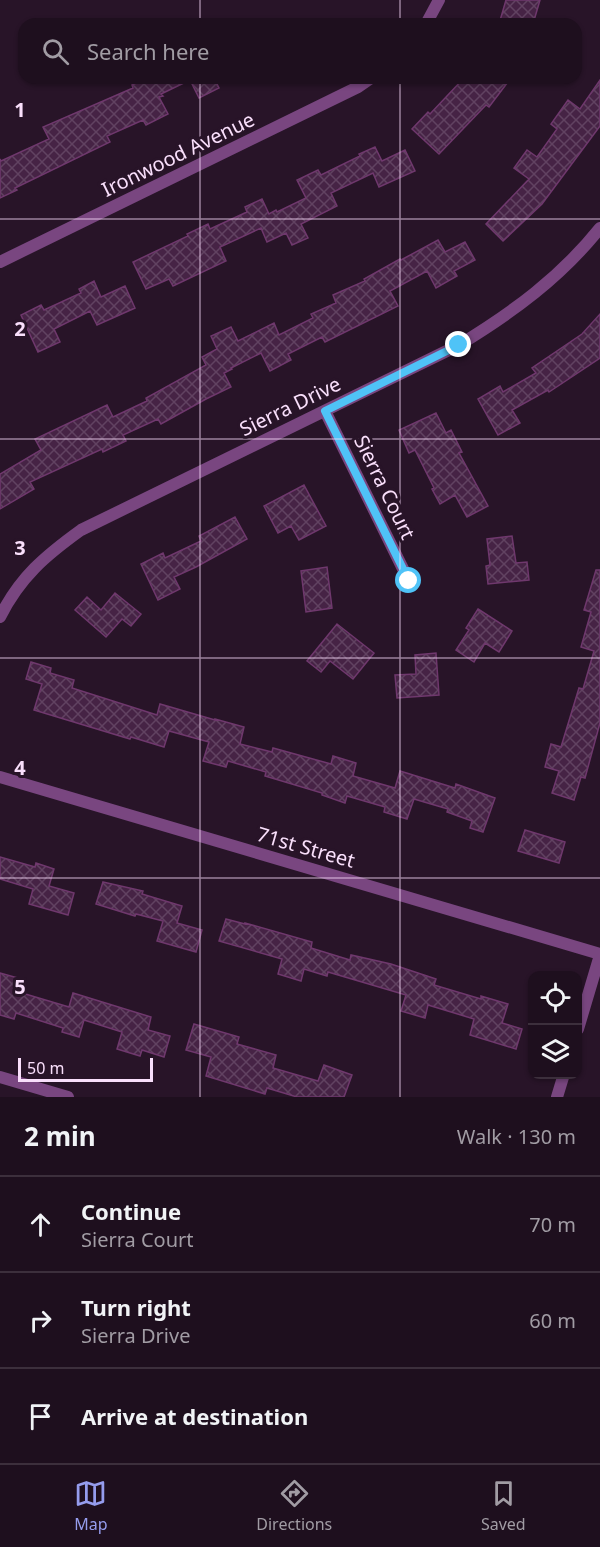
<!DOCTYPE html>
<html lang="en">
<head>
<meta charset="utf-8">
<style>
	:root { --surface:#1e0f1e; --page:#261827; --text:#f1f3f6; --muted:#a19ca4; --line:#3c2f3c; --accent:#959ced }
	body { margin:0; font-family:"Noto Sans",sans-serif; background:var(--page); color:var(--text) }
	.controls { position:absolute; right:18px; bottom:18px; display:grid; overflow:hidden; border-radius:12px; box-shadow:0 2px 4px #0004 }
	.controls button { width:54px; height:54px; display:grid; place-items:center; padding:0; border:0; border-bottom:2px solid var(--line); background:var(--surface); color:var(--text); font:30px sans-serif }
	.scale { position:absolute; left:18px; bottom:15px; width:135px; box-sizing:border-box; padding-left:6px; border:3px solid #f9dffb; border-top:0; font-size:16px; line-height:21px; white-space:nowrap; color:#f9dffb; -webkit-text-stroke:4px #281428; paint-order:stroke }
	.stop { position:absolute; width:18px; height:18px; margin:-14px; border:4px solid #4fc3f7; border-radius:50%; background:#fff }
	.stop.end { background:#4fc3f7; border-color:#fff; box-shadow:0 2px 6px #0008 }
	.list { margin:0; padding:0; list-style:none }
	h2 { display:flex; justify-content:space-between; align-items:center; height:78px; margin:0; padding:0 24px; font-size:26px }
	h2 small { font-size:20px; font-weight:400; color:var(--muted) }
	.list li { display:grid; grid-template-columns:39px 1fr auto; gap:18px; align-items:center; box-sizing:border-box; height:96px; padding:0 24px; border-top:2px solid var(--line) }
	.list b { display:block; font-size:22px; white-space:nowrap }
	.list p { margin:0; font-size:20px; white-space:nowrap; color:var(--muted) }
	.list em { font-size:20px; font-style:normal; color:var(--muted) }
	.icon { flex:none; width:33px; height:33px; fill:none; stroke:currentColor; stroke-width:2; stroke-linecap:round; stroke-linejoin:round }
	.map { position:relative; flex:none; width:600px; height:1097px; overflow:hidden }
	.search { position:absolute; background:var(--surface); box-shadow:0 2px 4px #0004; left:18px; right:18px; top:18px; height:66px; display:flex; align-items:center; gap:15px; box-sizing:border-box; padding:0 21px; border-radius:18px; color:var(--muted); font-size:22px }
	.sheet { height:366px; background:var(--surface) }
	nav { display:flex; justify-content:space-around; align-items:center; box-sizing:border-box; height:84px; border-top:2px solid var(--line); background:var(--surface); font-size:16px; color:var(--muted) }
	nav a { display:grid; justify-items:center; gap:3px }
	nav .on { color:var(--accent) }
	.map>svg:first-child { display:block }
	.building { fill:url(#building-cross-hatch); stroke:#6f386d; stroke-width:1.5 }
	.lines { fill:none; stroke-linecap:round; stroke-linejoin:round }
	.minor { stroke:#794680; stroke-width:12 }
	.route { stroke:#4fc3f7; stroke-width:8 }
	.grid { fill:none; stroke:#f9dffb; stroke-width:1.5; stroke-opacity:0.55 }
	.labels { text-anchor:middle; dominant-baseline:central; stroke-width:6; stroke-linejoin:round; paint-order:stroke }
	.street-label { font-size:20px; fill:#f9dffb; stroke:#281428 }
	.grid-label { font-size:20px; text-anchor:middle; font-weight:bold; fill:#f9dffb; stroke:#281428; stroke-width:6; stroke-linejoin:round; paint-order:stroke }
</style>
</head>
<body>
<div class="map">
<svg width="600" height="1097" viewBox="0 0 600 1097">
	<defs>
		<pattern id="building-cross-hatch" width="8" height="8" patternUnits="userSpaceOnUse" patternTransform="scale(1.5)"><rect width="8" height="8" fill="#462345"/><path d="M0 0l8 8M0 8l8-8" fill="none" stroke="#614261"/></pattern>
	</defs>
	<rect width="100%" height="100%" fill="#281428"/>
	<!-- building -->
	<path class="building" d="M506,0H540L533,24H499Z
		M147,78H214L219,88L199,98L190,80L161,94L163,96L159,97L168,114L146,125L143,120L107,136L110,142L15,188L17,190L0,198V159L1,161L49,139L43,127L133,88L132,85Z
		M464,78H511L489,107L486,105L439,154L412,129L428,112L430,114Z
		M600,80V126L542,204L503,241L486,224L529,179L514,168L527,150L537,157L557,129L551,124L568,100L580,109Z
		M375,147L382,161L405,150L415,171L379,187L373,173L331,193L337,206L301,224L308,238L292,245L286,233L267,242L261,228L220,247L226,261L173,286L169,279L146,289L133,262L188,236L187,234L208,224L210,229L247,212L245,207L262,199L269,214L276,210L277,212L306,198L297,180L318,170L321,175L360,156L359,154Z
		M438,240L445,252L465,242L475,260L454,271L457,276L436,288L427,271L390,291L398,306L325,342L322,337L288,354L291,360L270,371L261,353L231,368L232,369L224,373L231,387L206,399L161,424L158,419L123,435L126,441L103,452L102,449L30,482L34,489L0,509V474L41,450L35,439L107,405L113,417L147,401L146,398L206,365L202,357L217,349L211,336L231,327L238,341L274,323L279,335L313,318L311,314L336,303L333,295L365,281L364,279L400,259L401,260Z
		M94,281L101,297L125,286L135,308L97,325L90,311L54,329L60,342L38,352L21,315L41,305L44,310L81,293L79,289Z
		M600,314V358L549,392L548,390L512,410L520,423L498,435L478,399L500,386L503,392L536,373L532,368L582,334Z
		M436,413L446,433L451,430L462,452L459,453L488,506L467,517L455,495L440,504L432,489L434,488L415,450L409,453L399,430Z
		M304,485L326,526L299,540L291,526L278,533L264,506Z
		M235,517L247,539L196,567L174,577L180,589L158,600L141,564L163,553L165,558L201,541L199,536Z
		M512,536L516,563L527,562L529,580L488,584L486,566L490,565L487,539Z
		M327,567L332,608L306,612L301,571Z
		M596,570H600V723L585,778L581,777L574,800L552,793L559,771L545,767L551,744L561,747L579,688L583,689L594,651L581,647L591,612L584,610Z
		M115,593L141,614L131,626L122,619L106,637L75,610L87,597L101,610Z
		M478,609L512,631L499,652L485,643L474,662L456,650L469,630L466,628Z
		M337,624L374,653L353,679L330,661L321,672L307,661Z
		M436,653L439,695L397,698L395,675L416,674L415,655Z
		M31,662L51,668L50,673L74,680L72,688L157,715L160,704L215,720V719L244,727L240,744L272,752L273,748L331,764L333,756L356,763L353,776L395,788L400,771L455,788L456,784L495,798L483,832L470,828L472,821L447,812L448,809L414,799L407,819L384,812L385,807L347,796L345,803L322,795V793L265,776L266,772L228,761L226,767L203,761L209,742L169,731L164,747L131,737L130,739L34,710L42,684L26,679Z
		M525,830L565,842L559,863L518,851Z
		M0,857L35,867L36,863L54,869L49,886L74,893L68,915L29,904L33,889L0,879Z
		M103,882L143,891L142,894L182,906L177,923L202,930L196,952L157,941L163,921L136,914L135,916L96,904Z
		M226,919L245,924V923L312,942L311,948L350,960L351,955L391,964L436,979L434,985L481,999V996L508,1004L502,1023L522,1029L516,1049L470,1035L474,1019L428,1005L425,1018L401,1011L406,995L328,972L327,976L304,969L301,981L278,974L282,959L219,941Z
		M0,973L25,980L22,993L69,1007L73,993L151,1017L148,1030L170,1036L164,1057L142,1050L140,1056L117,1049L122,1032L84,1020L79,1037L62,1032L63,1028L16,1013L14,1019L0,1015Z
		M194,1024L239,1037L237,1044L276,1055L273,1068L318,1081L324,1065L352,1075L344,1097H297L267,1088L265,1094L206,1076L211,1057L186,1050Z"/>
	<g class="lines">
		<!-- minor -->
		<path class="minor" d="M426,24L439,0
			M0,262L358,87L371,78
			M325,411L409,581
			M0,617C20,577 45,556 81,530L459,345C513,312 560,278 600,228
			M0,777L600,954
			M578,1029L600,955
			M0,1077L68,1097
			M557,1097L564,1074"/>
	</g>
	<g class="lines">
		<!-- route -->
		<path class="route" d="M409,581L325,411L459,345"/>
	</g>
	<!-- grid -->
	<path class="grid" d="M200,0V24M400,0V24M200,78V1097M400,78V1097M0,219H600M0,439H600M0,658H600M0,878H600"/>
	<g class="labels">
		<!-- street labels -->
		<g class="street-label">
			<text transform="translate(178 154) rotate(-26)">Ironwood Avenue</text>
			<text transform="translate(290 406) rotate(-26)">Sierra Drive</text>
			<text transform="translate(385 487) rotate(64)">Sierra Court</text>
			<text transform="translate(306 847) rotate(16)">71st Street</text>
		</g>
	</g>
	<g class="grid-label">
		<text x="20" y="117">1</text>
		<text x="20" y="336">2</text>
		<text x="20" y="555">3</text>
		<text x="20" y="775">4</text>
		<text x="20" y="994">5</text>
	</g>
</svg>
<div class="controls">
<button><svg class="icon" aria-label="locate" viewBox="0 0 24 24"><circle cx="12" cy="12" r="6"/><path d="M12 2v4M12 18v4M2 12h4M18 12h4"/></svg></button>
<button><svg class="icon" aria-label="layers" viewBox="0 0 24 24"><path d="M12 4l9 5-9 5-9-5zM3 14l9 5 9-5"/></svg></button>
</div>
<div class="scale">50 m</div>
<div class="stop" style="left:409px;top:581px"></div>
<div class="stop end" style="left:459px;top:345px"></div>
<div class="search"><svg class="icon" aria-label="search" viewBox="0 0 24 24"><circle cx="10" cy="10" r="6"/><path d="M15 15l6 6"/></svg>Search here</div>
</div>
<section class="sheet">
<h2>2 min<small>Walk · 130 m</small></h2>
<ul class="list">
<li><svg class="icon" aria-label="ahead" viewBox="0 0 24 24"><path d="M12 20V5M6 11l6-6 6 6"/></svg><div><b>Continue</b><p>Sierra Court</p></div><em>70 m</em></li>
<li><svg class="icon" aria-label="right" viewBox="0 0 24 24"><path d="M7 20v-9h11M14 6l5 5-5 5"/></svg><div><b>Turn right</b><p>Sierra Drive</p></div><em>60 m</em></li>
<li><svg class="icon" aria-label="arrive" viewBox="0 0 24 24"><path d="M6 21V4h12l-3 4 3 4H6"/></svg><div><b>Arrive at destination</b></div></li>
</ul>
</section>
<nav>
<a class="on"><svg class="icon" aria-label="map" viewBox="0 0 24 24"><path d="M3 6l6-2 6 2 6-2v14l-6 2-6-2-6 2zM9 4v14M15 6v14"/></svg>Map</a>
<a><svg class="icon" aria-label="directions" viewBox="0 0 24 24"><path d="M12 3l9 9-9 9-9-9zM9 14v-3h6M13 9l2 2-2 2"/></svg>Directions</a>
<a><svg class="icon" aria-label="saved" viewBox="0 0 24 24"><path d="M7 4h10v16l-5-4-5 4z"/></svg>Saved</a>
</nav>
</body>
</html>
